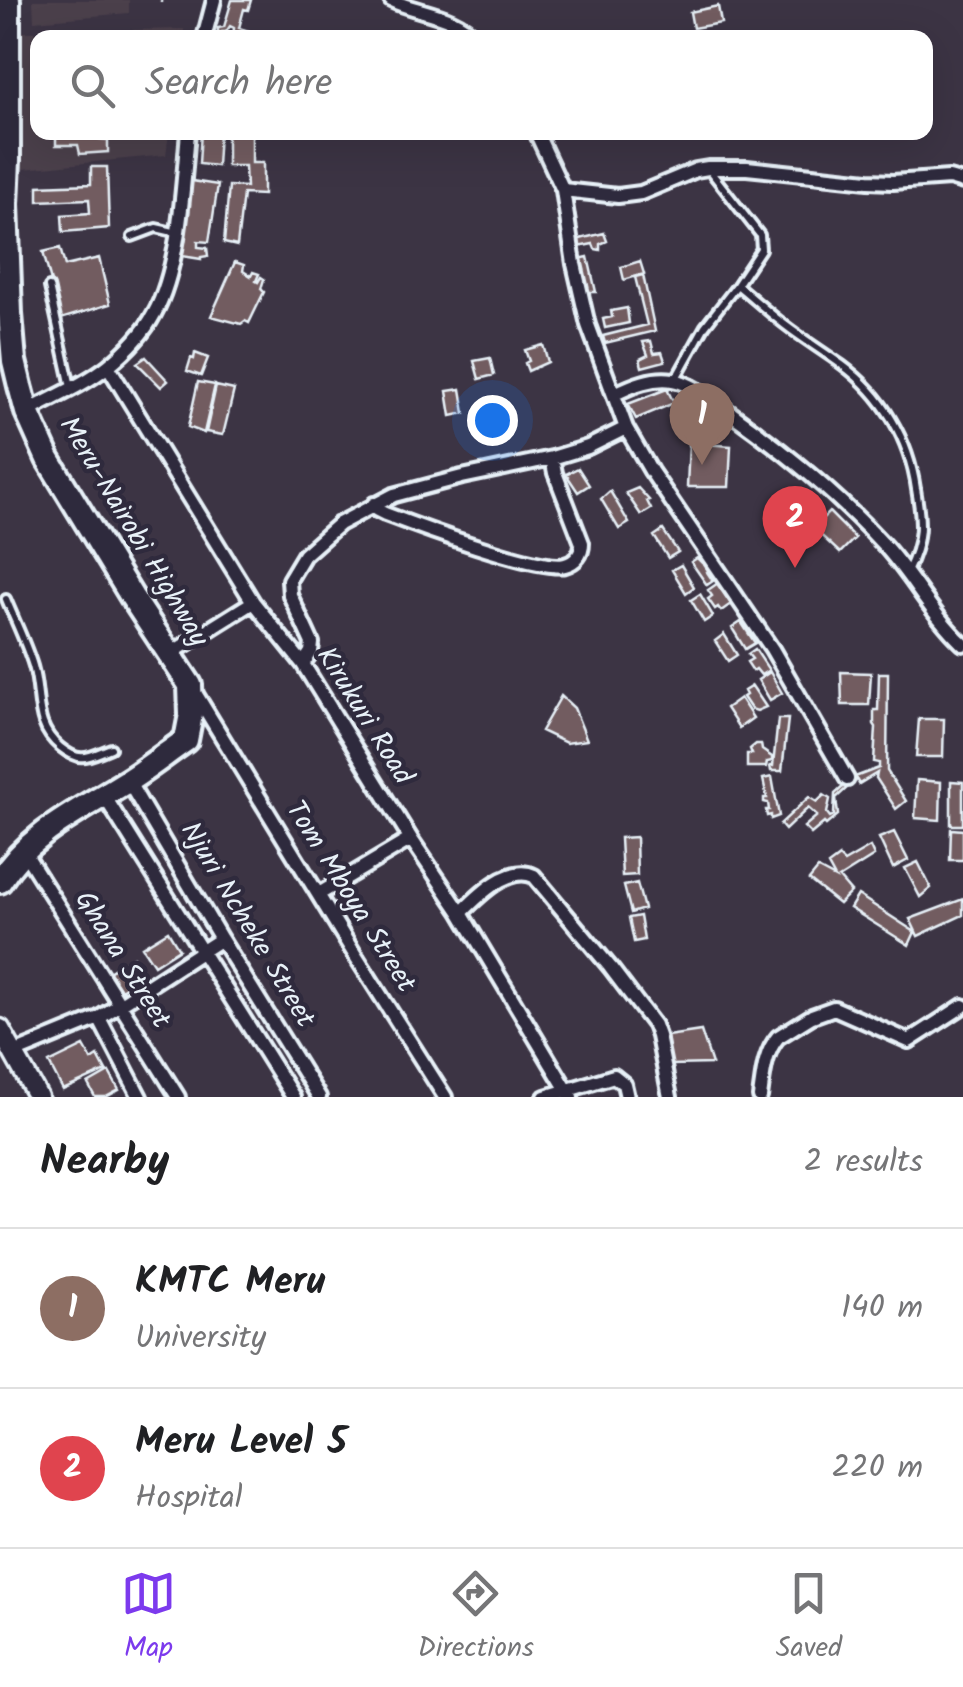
<!DOCTYPE html>
<html lang="en">
<head>
<meta charset="utf-8">
<style>
	:root { --surface:#fff; --page:#f2f2f2; --text:#202124; --muted:#757577; --line:#e0e0e0; --accent:#7c3aed }
	body { margin:0; font-family:Kalam,sans-serif; background:var(--page); color:var(--text) }
	.you { position:absolute; left:492px; top:420px; width:35px; height:35px; margin:-25px; border:8px solid #fff; border-radius:50%; background:#1a73e8; box-shadow:0 0 0 15px #1a73e833 }
	.badge { display:grid; place-items:center; width:65px; height:65px; border-radius:50%; background:var(--accent); color:#fff; font-size:32px; font-weight:700 }
	.pin { position:absolute; translate:-50% -82px; filter:drop-shadow(0 2px 5px #0008) }
	.pin::after { content:''; position:absolute; top:52px; width:35px; height:30px; background:inherit; clip-path:polygon(0 0,100% 0,50% 100%) }
	.list { margin:0; padding:0; list-style:none }
	h2 { display:flex; justify-content:space-between; align-items:center; height:130px; margin:0; padding:0 40px; font-size:42px }
	h2 small { font-size:32px; font-weight:400; color:var(--muted) }
	.list li { display:grid; grid-template-columns:65px 1fr auto; gap:30px; align-items:center; box-sizing:border-box; height:160px; padding:0 40px; border-top:2px solid var(--line) }
	.list b { display:block; font-size:38px; white-space:nowrap }
	.list p { margin:0; font-size:32px; white-space:nowrap; color:var(--muted) }
	.list em { font-size:32px; font-style:normal; color:var(--muted) }
	.icon { flex:none; width:55px; height:55px; fill:none; stroke:currentColor; stroke-width:2; stroke-linecap:round; stroke-linejoin:round }
	.map { position:relative; flex:none; width:963px; height:1097px; overflow:hidden }
	.search { position:absolute; background:var(--surface); box-shadow:0 10px 40px #0002; left:30px; right:30px; top:30px; height:110px; display:flex; align-items:center; gap:25px; box-sizing:border-box; padding:0 35px; border-radius:20px; color:var(--muted); font-size:38px }
	.sheet { height:450px; background:var(--surface) }
	nav { display:flex; justify-content:space-around; align-items:center; box-sizing:border-box; height:140px; border-top:2px solid var(--line); background:var(--surface); font-size:28px; color:var(--muted) }
	nav a { display:grid; justify-items:center; gap:5px }
	nav .on { color:var(--accent) }
	.map>svg:first-child { display:block }
	.built { fill:#4c404c }
	.building { fill:#725c60; stroke:#e8f1f8; stroke-width:2.5 }
	.lines { fill:none; stroke-linecap:round; stroke-linejoin:round }
	.lane-casing { stroke:#e8f1f8; stroke-width:14 }
	.street-casing { stroke:#e8f1f8; stroke-width:20 }
	.secondary-casing { stroke:#e8f1f8; stroke-width:25 }
	.highway-casing { stroke:#e8f1f8; stroke-width:30 }
	.path { stroke:#e8f1f8; stroke-width:2.5; stroke-dasharray:8 8; stroke-linecap:butt }
	.lane { stroke:#2f2a3d; stroke-width:6 }
	.street { stroke:#2f2a3d; stroke-width:12 }
	.secondary { stroke:#2f2a3d; stroke-width:18 }
	.highway { stroke:#2f2a3d; stroke-width:22 }
	.labels { text-anchor:middle; dominant-baseline:central; stroke-width:9; stroke-linejoin:round; paint-order:stroke }
	.street-label { font-size:28px; fill:#e8f1f8; stroke:#2f2a3d }
</style>
</head>
<body>
<div class="map">
<svg width="963" height="1097" viewBox="0 0 963 1097">
	<rect width="100%" height="100%" fill="#3c3444"/>
	<filter id="ink" filterUnits="userSpaceOnUse"><feTurbulence type="fractalNoise" baseFrequency=".01" numOctaves="2"/><feDisplacementMap in="SourceGraphic" scale="20" xChannelSelector="R" yChannelSelector="G"/><feConvolveMatrix kernelMatrix="1 2 1 2 8 2 1 2 1" color-interpolation-filters="sRGB"/></filter>
	<g filter="url(#ink)">
		<!-- built -->
		<path class="built" d="M33,0H129V13L34,21Z
			M184,29L183,37L38,38V132L169,133L166,155L23,169L21,32Z"/>
		<!-- building -->
		<path class="building" d="M232,0H251L248,10L244,9L239,28L252,32V38H233L234,28L230,26L226,32H222V38H218V28L224,27Z
			M718,6L721,23L693,28L690,12Z
			M56,132H99V139L108,140V152L80,154L78,145H56Z
			M201,132H219L217,166L199,164Z
			M227,132H252V163H263V195L243,194L237,246L224,243L229,186L246,187L245,166H227Z
			M91,167H107L109,228L63,232L62,215L90,213L89,199L38,201V186L91,184Z
			M192,181L218,185L209,242L198,241V247L207,248L208,256L201,257V259L182,256Z
			M604,233L607,241L600,244V250L595,249L593,244L578,247L576,240Z
			M60,248L65,266L99,258L110,304L61,319L43,252Z
			M588,257L596,292H587L579,259Z
			M640,261L644,274L624,280L621,267Z
			M235,262L244,265L243,271L251,276L253,272L259,274L256,281L258,282L261,277L264,279L261,289L264,292L249,323L245,321L241,324L211,316Z
			M643,275L655,331L605,343L603,336L647,325L635,277Z
			M627,308L629,323L605,328L603,319L612,317L611,311Z
			M651,341L654,353L662,352L665,361L642,367L640,359L648,355L643,342Z
			M543,345L548,362L528,371L525,363L529,361L525,350Z
			M195,353L208,358L201,376L187,371L191,358L194,359Z
			M146,357L168,381L161,387L137,363Z
			M490,358L494,375L479,379L474,361Z
			M198,382L215,385L204,433L188,427Z
			M216,386L234,390L223,435L206,432Z
			M461,389L465,413L451,416L447,391Z
			M667,389L674,403L636,419L628,404Z
			M693,402L727,425L719,437L694,420L696,416L686,409Z
			M689,443L731,446L729,487H687Z
			M578,468L589,485L578,492L566,474Z
			M638,488L649,500L647,501L651,509L641,515L626,493Z
			M610,491L629,523L619,529L601,499Z
			M829,512L855,538L840,553L813,528Z
			M663,530L678,552L668,558L654,536Z
			M697,558L702,563L707,561L712,568L707,572L713,581L707,585L691,562Z
			M681,565L694,587L686,593L672,570Z
			M718,583L731,604L721,611L718,607L715,609L708,599L712,596L708,590Z
			M700,594L713,616L704,622L691,600Z
			M741,622L755,643L745,649L732,628Z
			M724,634L737,655L728,661L715,641Z
			M755,649L769,670L761,675L756,669L753,671L747,662L752,659L748,654Z
			M770,672L782,693L770,700L758,680Z
			M841,672L871,673L869,705H842Z
			M879,673H888L887,771L906,801L896,809L876,778L877,773L859,784L855,777L879,768V763L874,762L876,727L874,724V710H878Z
			M752,686L766,707L757,711L751,709L743,697L746,695L744,691Z
			M561,696L574,708L587,740L566,743L541,731Z
			M740,698L753,718L739,728L726,708Z
			M778,719H788L782,771H771L770,766H773Z
			M919,719H944L943,757H916Z
			M756,744H761L762,750L772,757V761L767,762L766,767H747V754H752L750,749Z
			M772,777L779,816L771,819V815L767,816L766,810H769L768,803L764,802V798H767L763,779Z
			M917,780L941,782L940,820L915,818Z
			M951,781L963,782V825H951Z
			M846,784L848,787L836,798L838,815L826,825L824,823L811,834L804,827L817,816L808,808L785,830L780,824L809,797L817,802L824,795L830,799L827,813L830,817L834,815L835,794Z
			M951,829L963,830V860H950Z
			M894,832L908,860L893,868L879,838Z
			M636,837L637,875L622,876L620,838Z
			M870,847L874,856L839,878L851,892L839,904L809,880L818,869L835,878L828,865L839,857L844,862Z
			M918,862L931,888L920,897L905,868Z
			M637,883L644,909L631,913L624,886Z
			M858,895L915,932L909,945L850,908Z
			M963,899V915L918,936L910,919Z
			M640,916L644,940L634,942L629,918Z
			M168,931L179,949L154,965L142,947Z
			M133,957L144,975L121,990L109,972Z
			M701,1031L712,1064L670,1065L667,1036Z
			M84,1046L92,1060L98,1056L106,1071L63,1090L49,1063Z
			M109,1072L119,1090L106,1097H95L88,1084Z"/>
		<g class="lines">
			<!-- lane casing -->
			<g class="lane-casing">
				<path id="lane" d="M710,171L760,235L761,249L737,285
					M132,237L156,228L178,233
					M49,287L71,387
					M675,380L705,326L737,285C753,298 768,312 785,325C803,339 823,351 842,365C883,395 909,439 916,489C922,523 923,540 907,572
					M6,599C15,621 26,643 33,666C42,697 33,725 60,747C81,764 88,757 111,748"/>
			</g>
			<!-- street casing -->
			<g class="street-casing">
				<path id="street" d="M391,0C417,13 456,14 475,38
					M204,38L214,0
					M536,132L563,190L574,264L588,325L626,428L651,471L772,649L847,779
					M563,190L618,196L641,193L696,170L708,168H747L868,181L893,182L949,178L963,182
					M108,366L253,602L303,664L411,839L461,913L571,1097
					M615,394C633,385 652,377 673,380C694,384 715,402 732,414C785,452 838,495 882,543C912,575 931,614 963,644
					M27,412C54,397 84,385 108,366C124,353 144,333 154,314C180,268 183,185 188,132
					M374,504L377,510L385,514C414,525 540,572 565,565C576,562 582,554 582,543L555,473L552,458
					M170,654L253,602
					M303,664L311,652L312,643L290,595L289,580L304,555L339,524L394,495L462,477L552,458L588,447L626,428
					M194,691L355,955L445,1097
					M128,781L221,939L319,1097
					M103,794L293,1097
					M23,850L178,1097
					M319,894L411,839
					M461,913C478,896 509,864 534,876L610,967L654,1025L658,1036L670,1097
					M99,1018L140,1097
					M14,1053L99,1018L221,939
					M545,1097L614,1076L624,1084L627,1097
					M760,1097C763,1077 764,1053 778,1037L812,1016L834,1008L909,1041L963,1006"/>
			</g>
			<!-- secondary casing -->
			<g class="secondary-casing">
				<path id="secondary" d="M0,1029L38,1097"/>
			</g>
			<!-- highway casing -->
			<g class="highway-casing">
				<path id="highway" d="M0,881C30,832 82,810 129,780C148,768 167,753 186,740L191,714L190,685L132,597L48,459L27,412L20,386L14,361L10,314L6,204L8,160V0"/>
			</g>
			<!-- path -->
			<path class="path" d="M161,3V0"/>
			<!-- lane -->
			<use href="#lane" class="lane"/>
			<!-- street -->
			<use href="#street" class="street"/>
			<!-- secondary -->
			<use href="#secondary" class="secondary"/>
			<!-- highway -->
			<use href="#highway" class="highway"/>
		</g>
	</g>
	<g class="labels">
		<!-- street labels -->
		<g class="street-label">
			<text transform="translate(133 532) rotate(59)">Meru-Nairobi Highway</text>
			<text transform="translate(364 716) rotate(58)">Kirukuri Road</text>
			<text transform="translate(350 897) rotate(58)">Tom Mboya Street</text>
			<text transform="translate(247 925) rotate(59)">Njuri Ncheke Street</text>
			<text transform="translate(122 960) rotate(58)">Ghana Street</text>
		</g>
	</g>
</svg>
<div class="you"></div>
<div class="pin badge" style="left:702px;top:465px;background:#8d6e63">1</div>
<div class="pin badge" style="left:795px;top:568px;background:#e0444e">2</div>
<div class="search"><svg class="icon" aria-label="search" viewBox="0 0 24 24"><circle cx="10" cy="10" r="6"/><path d="M15 15l6 6"/></svg>Search here</div>
</div>
<section class="sheet">
<h2>Nearby<small>2 results</small></h2>
<ul class="list">
<li><span class="badge" style="background:#8d6e63">1</span><div><b>KMTC Meru</b><p>University</p></div><em>140 m</em></li>
<li><span class="badge" style="background:#e0444e">2</span><div><b>Meru Level 5</b><p>Hospital</p></div><em>220 m</em></li>
</ul>
</section>
<nav>
<a class="on"><svg class="icon" aria-label="map" viewBox="0 0 24 24"><path d="M3 6l6-2 6 2 6-2v14l-6 2-6-2-6 2zM9 4v14M15 6v14"/></svg>Map</a>
<a><svg class="icon" aria-label="directions" viewBox="0 0 24 24"><path d="M12 3l9 9-9 9-9-9zM9 14v-3h6M13 9l2 2-2 2"/></svg>Directions</a>
<a><svg class="icon" aria-label="saved" viewBox="0 0 24 24"><path d="M7 4h10v16l-5-4-5 4z"/></svg>Saved</a>
</nav>
</body>
</html>
